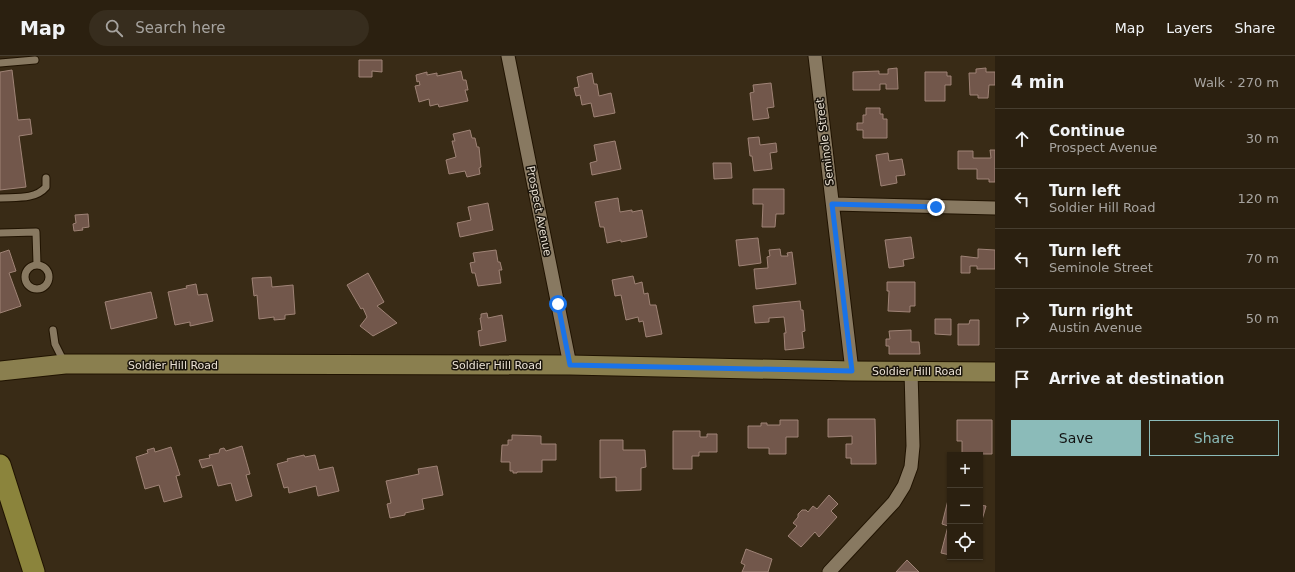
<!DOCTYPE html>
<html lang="en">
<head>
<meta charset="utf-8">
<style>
	:root { --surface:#2b2010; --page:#372d1e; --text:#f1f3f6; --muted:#a6a39f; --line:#473e30; --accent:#8bbbb9 }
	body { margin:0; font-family:"DejaVu Sans",sans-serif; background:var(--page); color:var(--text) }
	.controls { position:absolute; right:12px; bottom:12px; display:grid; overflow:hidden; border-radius:0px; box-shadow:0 1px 3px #0004 }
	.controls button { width:36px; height:36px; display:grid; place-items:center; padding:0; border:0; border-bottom:1px solid var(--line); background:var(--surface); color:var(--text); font:20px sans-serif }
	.stop { position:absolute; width:12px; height:12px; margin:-9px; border:3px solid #1a73e8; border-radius:50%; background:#fff }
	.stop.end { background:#1a73e8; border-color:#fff; box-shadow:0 1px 4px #0008 }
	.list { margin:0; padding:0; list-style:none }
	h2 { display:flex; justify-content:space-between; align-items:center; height:52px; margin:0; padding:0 16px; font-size:17px }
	h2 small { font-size:13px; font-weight:400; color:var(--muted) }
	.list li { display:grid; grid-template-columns:26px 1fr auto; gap:12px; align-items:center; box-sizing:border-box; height:60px; padding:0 16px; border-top:1px solid var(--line) }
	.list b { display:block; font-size:15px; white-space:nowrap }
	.list p { margin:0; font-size:13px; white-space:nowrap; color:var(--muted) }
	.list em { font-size:13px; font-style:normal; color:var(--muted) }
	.actions { display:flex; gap:8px; padding:12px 16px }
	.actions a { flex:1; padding:9px 0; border:1px solid var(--accent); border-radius:0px; text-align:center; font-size:14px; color:var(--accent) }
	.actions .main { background:var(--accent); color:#111 }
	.icon { flex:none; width:22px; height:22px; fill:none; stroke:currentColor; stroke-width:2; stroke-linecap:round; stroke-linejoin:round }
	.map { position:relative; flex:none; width:995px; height:516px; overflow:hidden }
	header { display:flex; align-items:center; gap:24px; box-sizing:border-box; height:56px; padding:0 20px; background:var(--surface); border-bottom:1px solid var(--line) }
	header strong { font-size:19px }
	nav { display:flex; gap:22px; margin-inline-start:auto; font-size:14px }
	.search { width:280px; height:36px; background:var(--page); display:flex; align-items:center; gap:10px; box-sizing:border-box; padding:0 14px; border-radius:22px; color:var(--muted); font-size:15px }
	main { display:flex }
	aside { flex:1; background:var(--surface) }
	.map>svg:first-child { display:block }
	.building { fill:#72574b; stroke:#9f8376 }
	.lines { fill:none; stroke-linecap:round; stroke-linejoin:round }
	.lane-casing { stroke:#201301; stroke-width:9 }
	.street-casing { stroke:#201301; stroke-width:15 }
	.secondary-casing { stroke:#201301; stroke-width:21 }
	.primary-casing { stroke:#201301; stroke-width:23 }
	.lane { stroke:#887961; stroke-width:7 }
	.street { stroke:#887961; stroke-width:13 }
	.secondary { stroke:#8a7f4f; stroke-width:19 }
	.primary { stroke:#8b843c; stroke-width:21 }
	.route { stroke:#1a73e8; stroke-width:5 }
	.labels { text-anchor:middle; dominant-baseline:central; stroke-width:3; stroke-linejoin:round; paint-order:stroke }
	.street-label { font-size:11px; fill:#eae1d4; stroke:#1b150c }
</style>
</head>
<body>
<header>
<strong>Map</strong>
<div class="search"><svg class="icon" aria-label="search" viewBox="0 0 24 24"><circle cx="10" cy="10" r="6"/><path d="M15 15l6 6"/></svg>Search here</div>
<nav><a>Map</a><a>Layers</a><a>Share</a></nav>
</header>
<main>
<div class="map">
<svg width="995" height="516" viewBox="0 0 995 516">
	<rect width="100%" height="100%" fill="#392b16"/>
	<!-- building -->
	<path class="building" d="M359,4H382V16L372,15V21H359Z
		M897,12L898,33H886V28H880V34H853V16L879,15V18H888V13Z
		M986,12V16H995V29H989L988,42H978V39H970L969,17H976V13Z
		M12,14L18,64L30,63L32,78L19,80L26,131L0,134V16Z
		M461,15L463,24H466L468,34H465L468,45L439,51L438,48L430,50L429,43L419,46L415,30L420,29L419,25L417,26L416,19L427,16V19L437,17V20Z
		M925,16H947V20H951V29H945V45H925Z
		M592,17L594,28H597L599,40L611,37L615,57L594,61L591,47L582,49L580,39L576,40L574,32L579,31L577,21Z
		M771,27L774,51L767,52L769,62L753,64L750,37L754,36L753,29Z
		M866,52H880V58H883V63H887V82H863V74H857V67H863V59H866Z
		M470,74L472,82H475L477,91H479L481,111L479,112L480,118L467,121L465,115L449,118L446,104L456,101L452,85H455L453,78Z
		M759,81L760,89L776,87L777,96L770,97L772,113L754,115L752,100H750L748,82Z
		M615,85L621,113L592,119L590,107L597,105L594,89Z
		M990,94H995V126H989V123H977V113H958V95H973V102H991Z
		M888,97L889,105L902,103L905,119L896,120L897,127L881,130L876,99Z
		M713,107H731L732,122L714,123Z
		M753,133H784V158H776L775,171H762L763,148H753Z
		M618,142L620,156L632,154V156L642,154L647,181L621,186V184L607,187L604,171H600L595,146Z
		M488,147L493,174L460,181L457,167L471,164L468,151Z
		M88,158L89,171L82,172L83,174L74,175L73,168L76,167L75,159Z
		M911,181L914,202L903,204L904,210L889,212L885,184Z
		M758,182L761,207L739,210L736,184Z
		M780,193L781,200H788L787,197L792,196L796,228L756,233L754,213L768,212L767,201L770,200L769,194Z
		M978,193L995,194V213H977V210H970V217H961V200L978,202Z
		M9,194L16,215L9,217L21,250L0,257V197Z
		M496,194L498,206H500L502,214H499L501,227L478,230L475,217H472L470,207L475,206L473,197Z
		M368,217L384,246L377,250L397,267L373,280L360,270L367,261L363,252L361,253L347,229Z
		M633,220L635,228L642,226L644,238L648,237L650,249H656L662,278L646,281L643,265L639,266L638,261L626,264L621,239L615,240L612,224Z
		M271,221L272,231L293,229L295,258L285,259V263L274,264V261L259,263L257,239L254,240L252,222Z
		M887,226H915V250H910V256L888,255L889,235H887Z
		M196,228L198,239L207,238L213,265L190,270V266L175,269L168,236L187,232L186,230Z
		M151,236L157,262L111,273L105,246Z
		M800,245L801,254H803L805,275L802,276L804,292L785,294L784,277H786L784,261L769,262V266L755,267L753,250Z
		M487,257L488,262L502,259L506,285L480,290L478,275L482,274L480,262H481V258Z
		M935,263H951V279L935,278Z
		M970,264H979V289H958V268H969Z
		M911,274V286H919L920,298H889V290H886V283H890L889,275Z
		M828,363H875L876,408H851V402H846V388H852V380L828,381Z
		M780,364H798V381H786V398H769V392H748V370H761V367H767V369H780Z
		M957,364H992V398H981L980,414V399H962V385H957Z
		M673,375H700V381H707V378H717V396H699V400H692V413H673Z
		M512,379L541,380V388H556V404H542V416H517V417H513V415H510V406H501L502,389H508V384H512Z
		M600,384H623V394H645L646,411L641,412V434L616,435V421L600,422Z
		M242,390L250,418L246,419L252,440L236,445L231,427L218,430L212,409L202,412L199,404L210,402L209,399L219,397L220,393L224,392L226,395Z
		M171,391L180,419L176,420L182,441L164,446L159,429L145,433L136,401L148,397L147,394L154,392L155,396Z
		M304,399L305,401L315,399L319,414L333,411L339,435L318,440L316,430L289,437L288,431L284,432L277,408L288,405L287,403Z
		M437,410L443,439L422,443L424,453L405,457V459L390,462L387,448L391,447L386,425L419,418L418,413Z
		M829,439L838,448L831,455L837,461L819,481L815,476L801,491L788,480L797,470L793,467L798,461V458L802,454H806L808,456L813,450L817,453Z
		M949,440L950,441V499L941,497L948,470L942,468Z
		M980,449L986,450L980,471Z
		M746,493L772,503L768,516H742L745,509L741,507Z
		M907,504L919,516H896Z"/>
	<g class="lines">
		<!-- lane casing -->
		<g class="lane-casing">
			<path id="lane" d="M0,7L35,4
				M0,142C15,141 35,144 46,131V122
				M0,177L36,176L37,208
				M25 221a12 12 0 1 1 24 0a12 12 0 1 1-24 0Z
				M53,274L55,288L64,306"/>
		</g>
		<!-- street casing -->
		<g class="street-casing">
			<path id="street" d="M508,0L570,309
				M815,0L852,315
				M833,148L995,152
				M829,516L894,446L904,430L911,411L913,390L911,315"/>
		</g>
		<!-- secondary casing -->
		<g class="secondary-casing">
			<path id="secondary" d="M0,315L65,308H83L570,309L852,315L995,316"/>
		</g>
		<!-- primary casing -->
		<g class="primary-casing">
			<path id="primary" d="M0,409L34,516"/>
		</g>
		<!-- lane -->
		<use href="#lane" class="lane"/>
		<!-- street -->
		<use href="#street" class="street"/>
		<!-- secondary -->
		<use href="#secondary" class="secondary"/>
		<!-- primary -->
		<use href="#primary" class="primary"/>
	</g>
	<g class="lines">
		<!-- route -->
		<path class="route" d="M558,248L570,309L852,315L832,148L936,151"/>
	</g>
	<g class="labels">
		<!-- street labels -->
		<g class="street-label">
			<text transform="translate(825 86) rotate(-97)">Seminole Street</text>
			<text transform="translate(539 155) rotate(79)">Prospect Avenue</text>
			<text x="173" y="309">Soldier Hill Road</text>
			<text x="497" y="309">Soldier Hill Road</text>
			<text x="917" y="315">Soldier Hill Road</text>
		</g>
	</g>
</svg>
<div class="controls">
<button>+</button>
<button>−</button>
<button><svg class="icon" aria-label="locate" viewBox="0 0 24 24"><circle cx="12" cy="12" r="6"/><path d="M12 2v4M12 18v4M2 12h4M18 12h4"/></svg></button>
</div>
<div class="stop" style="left:558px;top:248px"></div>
<div class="stop end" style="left:936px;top:151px"></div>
</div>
<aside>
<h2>4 min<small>Walk · 270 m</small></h2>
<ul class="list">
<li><svg class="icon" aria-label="ahead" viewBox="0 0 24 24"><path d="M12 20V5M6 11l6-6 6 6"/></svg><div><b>Continue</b><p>Prospect Avenue</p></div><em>30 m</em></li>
<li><svg class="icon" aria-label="left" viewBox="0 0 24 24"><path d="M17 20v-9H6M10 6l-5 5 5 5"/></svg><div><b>Turn left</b><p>Soldier Hill Road</p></div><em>120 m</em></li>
<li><svg class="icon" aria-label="left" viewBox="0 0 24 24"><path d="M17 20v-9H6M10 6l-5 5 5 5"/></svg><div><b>Turn left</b><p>Seminole Street</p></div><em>70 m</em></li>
<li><svg class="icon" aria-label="right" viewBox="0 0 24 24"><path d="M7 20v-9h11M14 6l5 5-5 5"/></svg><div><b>Turn right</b><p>Austin Avenue</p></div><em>50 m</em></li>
<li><svg class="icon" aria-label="arrive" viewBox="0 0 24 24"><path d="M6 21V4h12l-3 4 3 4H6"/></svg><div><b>Arrive at destination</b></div></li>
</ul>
<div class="actions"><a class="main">Save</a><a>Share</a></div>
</aside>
</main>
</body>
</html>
